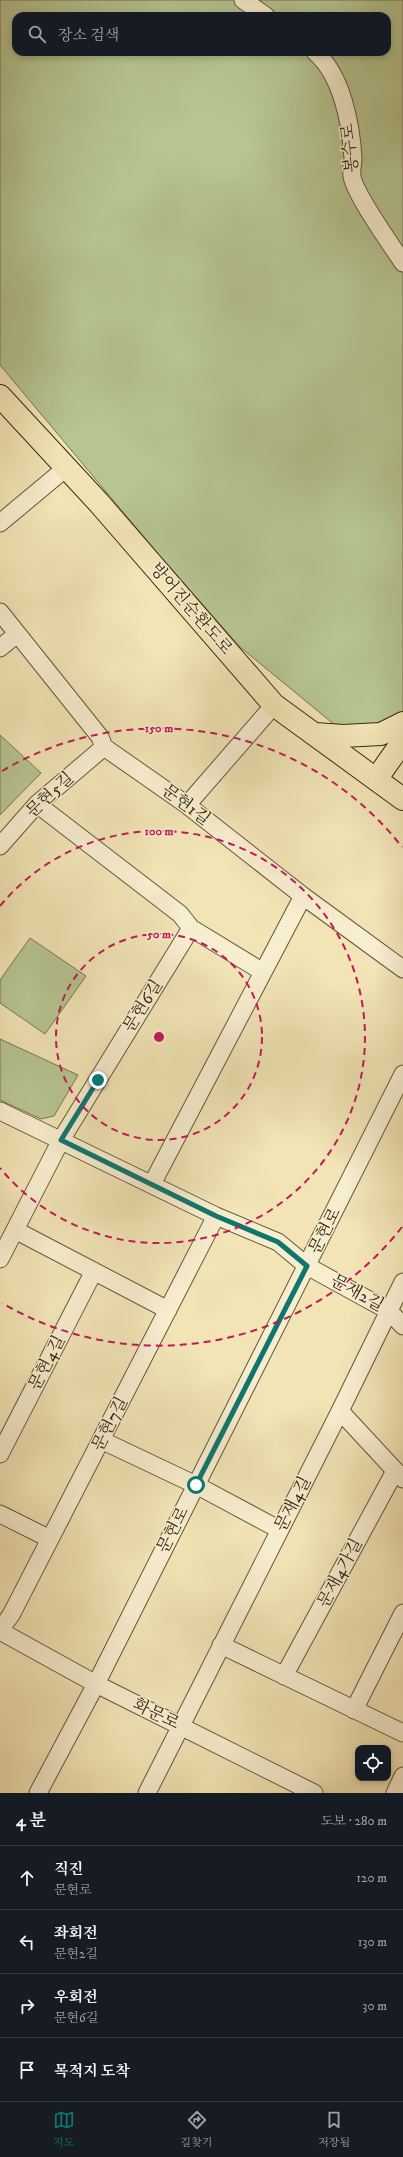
<!DOCTYPE html>
<html lang="ko">
<head>
<meta charset="utf-8">
<style>
	:root { --surface:#171b24; --page:#242831; --text:#f1f3f6; --muted:#9ea1a6; --line:#363941; --accent:#0f766e }
	body { margin:0; font-family:"IM FELL DW Pica","Noto Serif KR",serif; background:var(--page); color:var(--text) }
	.controls { position:absolute; right:12px; bottom:12px; display:grid; overflow:hidden; border-radius:8px; box-shadow:0 2px 6px #0003 }
	.controls button { width:36px; height:36px; display:grid; place-items:center; padding:0; border:0; border-bottom:1px solid var(--line); background:var(--surface); color:var(--text); font:20px sans-serif }
	.stop { position:absolute; width:12px; height:12px; margin:-9px; border:3px solid #0f766e; border-radius:50%; background:#fff }
	.stop.end { background:#0f766e; border-color:#fff; box-shadow:0 1px 4px #0008 }
	.list { margin:0; padding:0; list-style:none }
	h2 { display:flex; justify-content:space-between; align-items:center; height:52px; margin:0; padding:0 16px; font-size:17px }
	h2 small { font-size:13px; font-weight:400; color:var(--muted) }
	.list li { display:grid; grid-template-columns:26px 1fr auto; gap:12px; align-items:center; box-sizing:border-box; height:64px; padding:0 16px; border-top:1px solid var(--line) }
	.list b { display:block; font-size:15px; white-space:nowrap }
	.list p { margin:0; font-size:13px; white-space:nowrap; color:var(--muted) }
	.list em { font-size:13px; font-style:normal; color:var(--muted) }
	.icon { flex:none; width:22px; height:22px; fill:none; stroke:currentColor; stroke-width:2; stroke-linecap:round; stroke-linejoin:round }
	.map { position:relative; flex:none; width:403px; height:1793px; overflow:hidden }
	.search { position:absolute; background:var(--surface); box-shadow:0 2px 6px #0003; left:12px; right:12px; top:12px; height:44px; display:flex; align-items:center; gap:10px; box-sizing:border-box; padding:0 14px; border-radius:12px; color:var(--muted); font-size:15px }
	.sheet { height:308px; background:var(--surface) }
	nav { display:flex; justify-content:space-around; align-items:center; box-sizing:border-box; height:56px; border-top:1px solid var(--line); background:var(--surface); font-size:11px; color:var(--muted) }
	nav a { display:grid; justify-items:center; gap:2px }
	nav .on { color:var(--accent) }
	.map>svg:first-child { display:block }
	.green { fill:#b6c591; stroke:#767652; fill-rule:evenodd }
	.lines { fill:none; stroke-linecap:round; stroke-linejoin:round }
	.minor-casing { stroke:#65563c; stroke-width:19 }
	.major-casing { stroke:#362713; stroke-width:24 }
	.minor { stroke:#f7edcf; stroke-width:17 }
	.major { stroke:#f2e4b5; stroke-width:22 }
	.route { stroke:#0f766e; stroke-width:5 }
	.ring { fill:none; stroke:#c2185b; stroke-width:2; stroke-dasharray:7 5 }
	.labels { text-anchor:middle; dominant-baseline:central; stroke-width:3; stroke-linejoin:round; paint-order:stroke }
	.street-label { font-size:17px; fill:#362713; stroke:#f7edcf }
	.centre { fill:#c2185b; stroke:#f7edcf; stroke-width:2 }
	.ring-label { font-size:12px; text-anchor:middle; font-weight:bold; fill:#c2185b; stroke:#f7edcf; stroke-width:3; stroke-linejoin:round; paint-order:stroke }
</style>
</head>
<body>
<div class="map">
<svg width="403" height="1793" viewBox="0 0 403 1793">
	<rect width="100%" height="100%" fill="#f2e4b5"/>
	<filter id="stains"><feTurbulence type="fractalNoise" baseFrequency=".005" numOctaves="4"/><feColorMatrix values="0 0 0 0 .2 0 0 0 0 .09 0 0 0 0 .02 0 0 0 .5 -.17"/></filter>
	<radialGradient id="worn" r=".72"><stop offset=".6" stop-color="#630" stop-opacity="0"/><stop offset="1" stop-color="#630" stop-opacity=".3"/></radialGradient>
	<!-- green -->
	<path class="green" d="M0,0H403V717L371,732L336,726L240,647L159,555L0,365ZM16,16H387V52H16Z
		M0,735L41,773L0,815Z
		M30,938L86,976L45,1034L0,1003V980Z
		M0,1039L78,1075L54,1116L41,1119L0,1100Z"/>
	<g class="lines">
		<!-- minor casing -->
		<g class="minor-casing">
			<path id="minor" d="M243,0L266,16
				M315,52C342,75 351,124 353,158C353,164 351,171 352,176C354,193 392,246 403,263
				M0,523L66,468
				M0,612L100,737L104,747L187,805L303,896L403,969
				M0,648L17,634
				M187,805L274,705
				M0,846L37,804L104,747
				M191,928L263,972
				M0,1111L216,1216L278,1242L307,1266L389,1311L403,1326
				M152,1184L303,896
				M15,1230L168,1310
				M0,1259L61,1140L191,928L180,914L37,804
				M340,1411L403,1479
				M101,1440L196,1485L280,1530
				M0,1454L94,1271
				M0,1514L50,1539
				M0,1630L11,1615L216,1216
				M0,1631L96,1684L314,1793
				M221,1645L403,1733
				M284,1676L395,1471
				M354,1710L403,1613
				M38,1793L96,1684L403,1074
				M147,1793L340,1411L403,1282
				M395,1793L403,1776"/>
		</g>
		<!-- major casing -->
		<g class="major-casing">
			<path id="major" d="M0,396L99,503L274,705L403,799
				M315,734L343,736L381,734L403,723
				M377,778L403,741"/>
		</g>
		<!-- minor -->
		<use href="#minor" class="minor"/>
		<!-- major -->
		<use href="#major" class="major"/>
	</g>
	<g class="lines">
		<!-- route -->
		<path class="route" d="M98,1080L61,1140L216,1216L278,1242L307,1266L196,1485"/>
	</g>
	<!-- distance rings -->
	<g class="ring">
		<circle cx="159" cy="1037" r="103"/>
		<path d="M0 906A206 206 0 1 1 0 1168"/>
		<path d="M402 1227A309 309 0 0 1 2 1303M2 771A309 309 0 0 1 402 847"/>
	</g>
	<g class="labels">
		<!-- street labels -->
		<g class="street-label">
			<text transform="translate(350 148) rotate(-96)">봉수로</text>
			<text transform="translate(191 609) rotate(49)">방어진순환도로</text>
			<text transform="translate(50 795) rotate(-43)">문현5길</text>
			<text transform="translate(186 805) rotate(37)">문현1길</text>
			<text transform="translate(143 1006) rotate(-58)">문현6길</text>
			<text transform="translate(325 1231) rotate(-63)">문현로</text>
			<text transform="translate(357 1293) rotate(29)">문재2길</text>
			<text transform="translate(47 1363) rotate(-63)">문현4길</text>
			<text transform="translate(110 1424) rotate(-63)">문현7길</text>
			<text transform="translate(293 1504) rotate(-63)">문재4길</text>
			<text transform="translate(173 1530) rotate(-63)">문현로</text>
			<text transform="translate(340 1573) rotate(-62)">문재4가길</text>
			<text transform="translate(156 1714) rotate(26)">화문로</text>
		</g>
	</g>
	<circle cx="159" cy="1037" r="6" class="centre"/>
	<g class="ring-label">
		<text x="159" y="732">150 m</text>
		<text x="159" y="835">100 m</text>
		<text x="159" y="938">50 m</text>
	</g>
	<rect width="100%" height="100%" filter="url(#stains)"/>
	<rect width="100%" height="100%" fill="url(#worn)"/>
</svg>
<div class="controls">
<button><svg class="icon" aria-label="locate" viewBox="0 0 24 24"><circle cx="12" cy="12" r="6"/><path d="M12 2v4M12 18v4M2 12h4M18 12h4"/></svg></button>
</div>
<div class="stop" style="left:196px;top:1485px"></div>
<div class="stop end" style="left:98px;top:1080px"></div>
<div class="search"><svg class="icon" aria-label="search" viewBox="0 0 24 24"><circle cx="10" cy="10" r="6"/><path d="M15 15l6 6"/></svg>장소 검색</div>
</div>
<section class="sheet">
<h2>4 분<small>도보 · 280 m</small></h2>
<ul class="list">
<li><svg class="icon" aria-label="ahead" viewBox="0 0 24 24"><path d="M12 20V5M6 11l6-6 6 6"/></svg><div><b>직진</b><p>문현로</p></div><em>120 m</em></li>
<li><svg class="icon" aria-label="left" viewBox="0 0 24 24"><path d="M17 20v-9H6M10 6l-5 5 5 5"/></svg><div><b>좌회전</b><p>문현2길</p></div><em>130 m</em></li>
<li><svg class="icon" aria-label="right" viewBox="0 0 24 24"><path d="M7 20v-9h11M14 6l5 5-5 5"/></svg><div><b>우회전</b><p>문현6길</p></div><em>30 m</em></li>
<li><svg class="icon" aria-label="arrive" viewBox="0 0 24 24"><path d="M6 21V4h12l-3 4 3 4H6"/></svg><div><b>목적지 도착</b></div></li>
</ul>
</section>
<nav>
<a class="on"><svg class="icon" aria-label="map" viewBox="0 0 24 24"><path d="M3 6l6-2 6 2 6-2v14l-6 2-6-2-6 2zM9 4v14M15 6v14"/></svg>지도</a>
<a><svg class="icon" aria-label="directions" viewBox="0 0 24 24"><path d="M12 3l9 9-9 9-9-9zM9 14v-3h6M13 9l2 2-2 2"/></svg>길찾기</a>
<a><svg class="icon" aria-label="saved" viewBox="0 0 24 24"><path d="M7 4h10v16l-5-4-5 4z"/></svg>저장됨</a>
</nav>
</body>
</html>
